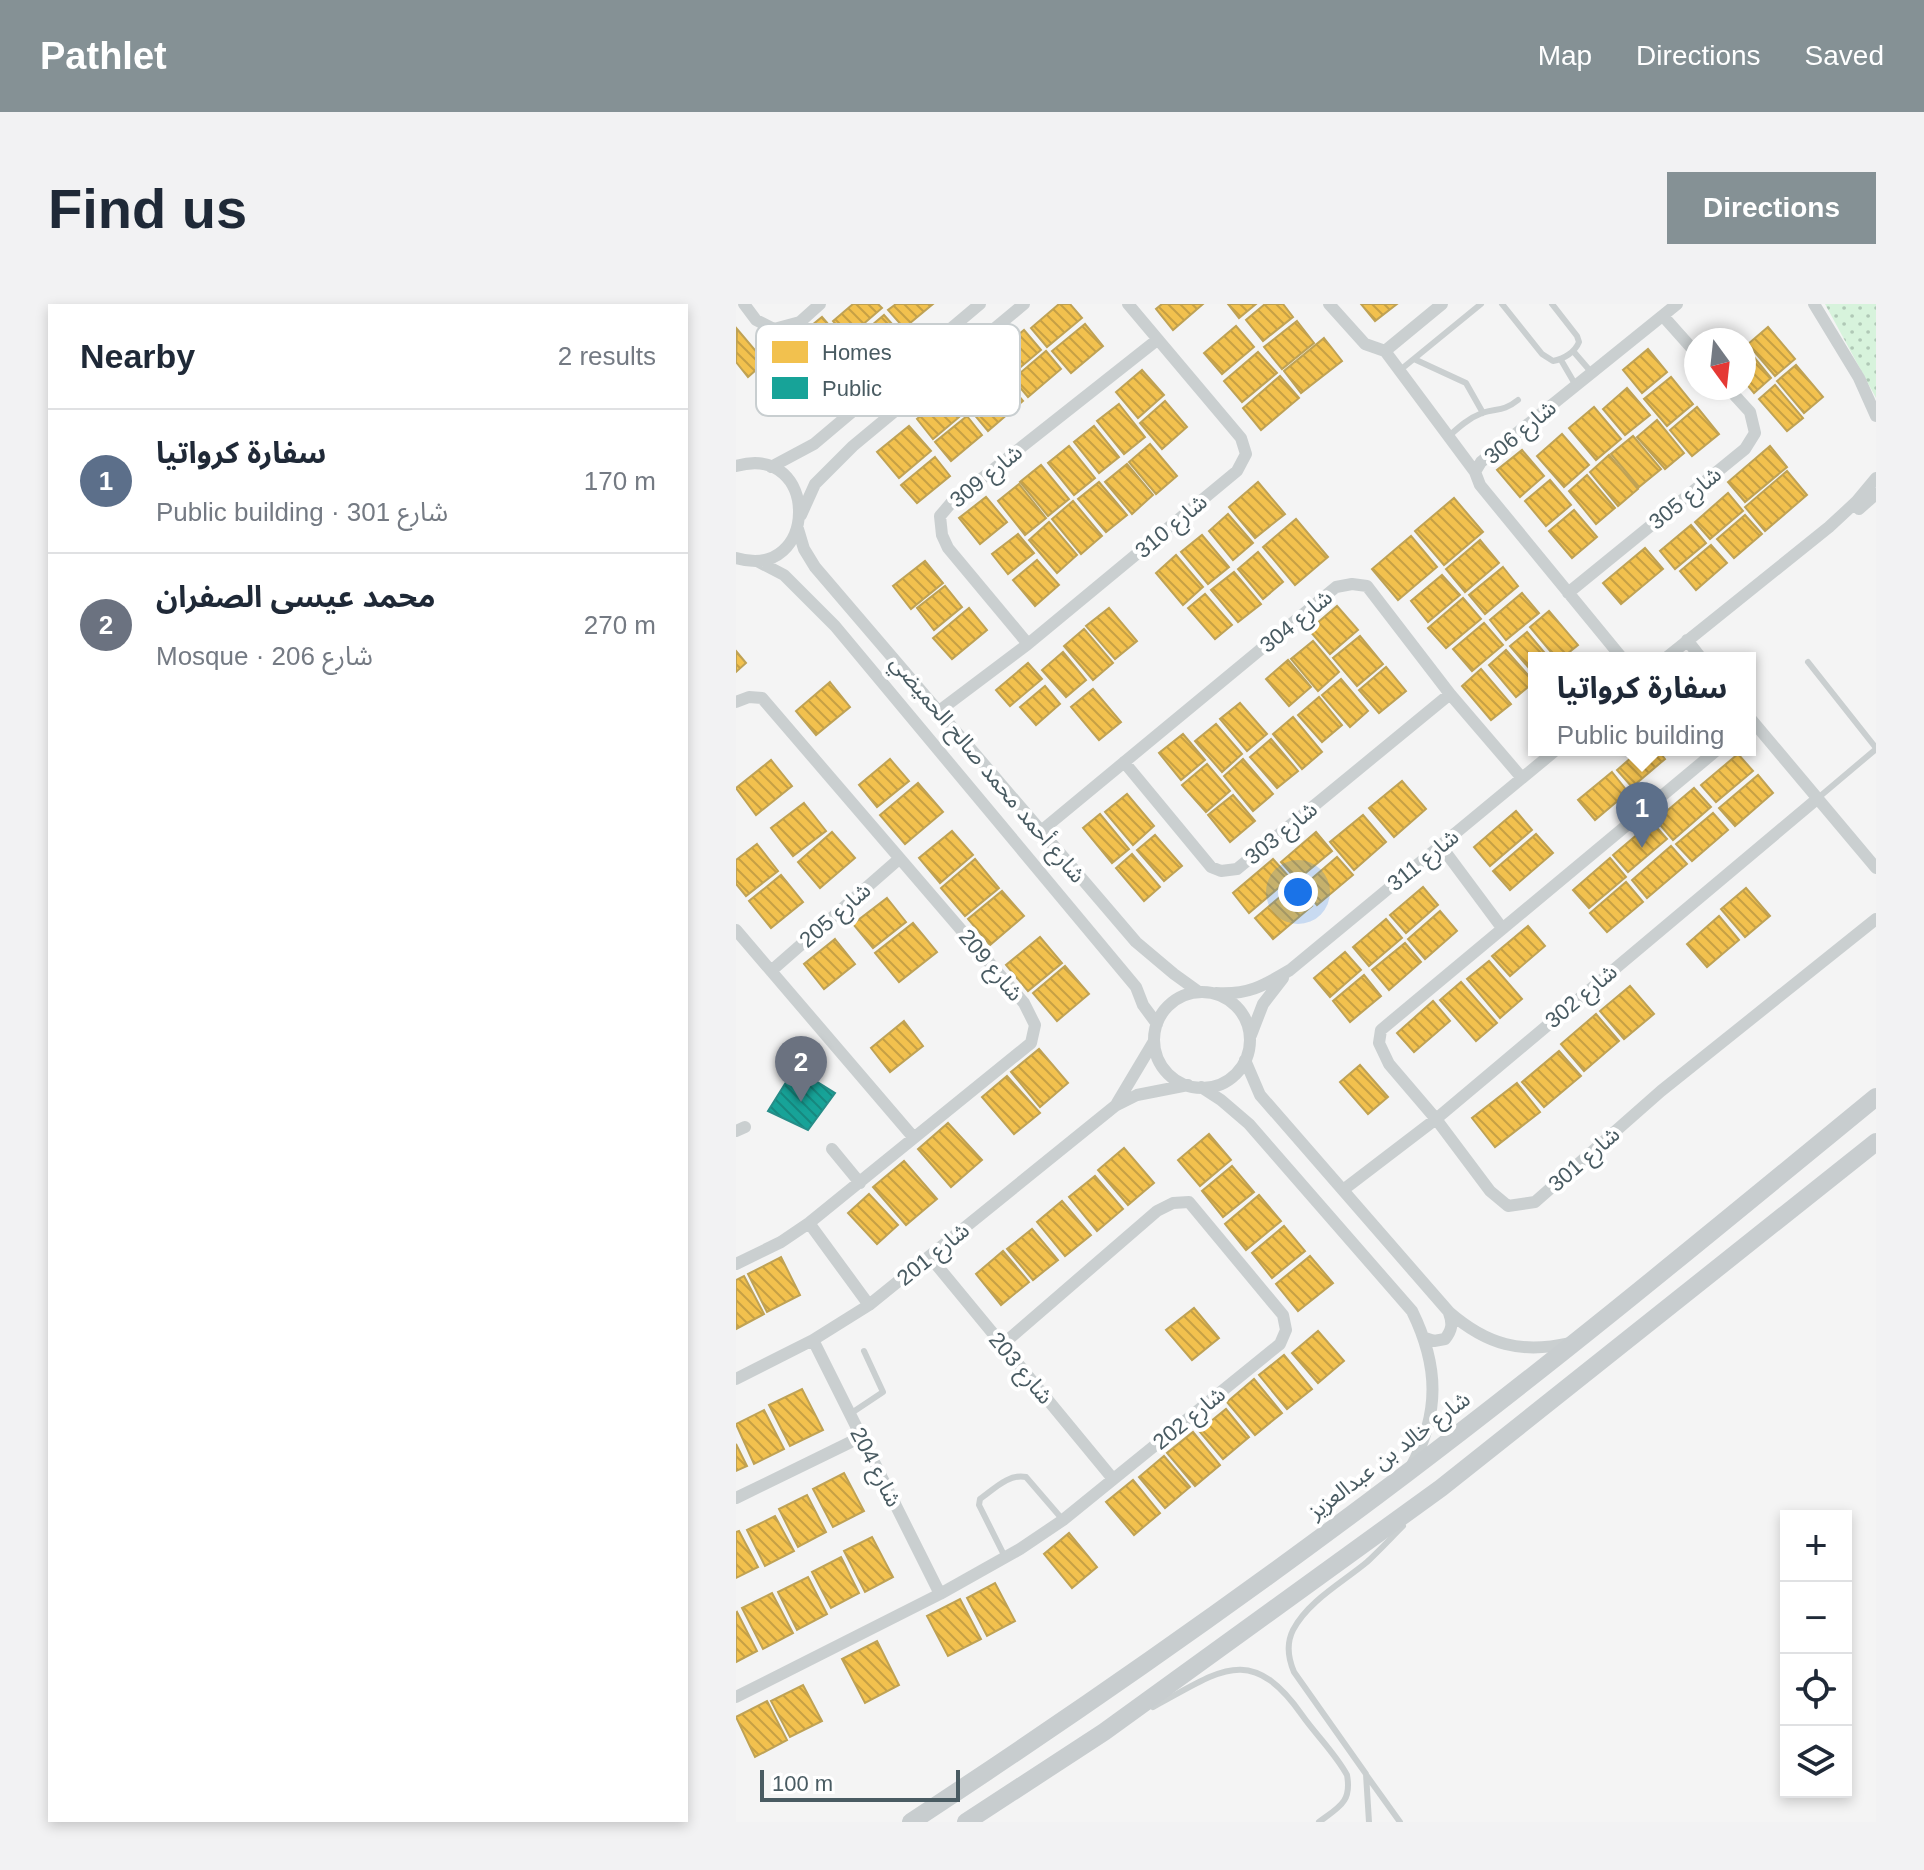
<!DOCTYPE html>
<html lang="en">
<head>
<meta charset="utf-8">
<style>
	:root { --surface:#fff; --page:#f2f2f3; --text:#1f2937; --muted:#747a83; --line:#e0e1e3; --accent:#859195 }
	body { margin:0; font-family:Arial,"Noto Sans Arabic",sans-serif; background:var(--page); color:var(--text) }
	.controls { position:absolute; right:24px; bottom:24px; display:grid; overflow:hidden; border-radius:0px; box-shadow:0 4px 12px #0003 }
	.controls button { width:72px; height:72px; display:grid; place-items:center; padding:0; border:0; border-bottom:2px solid var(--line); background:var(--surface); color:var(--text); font:40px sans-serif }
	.compass { position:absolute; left:948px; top:24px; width:72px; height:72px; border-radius:50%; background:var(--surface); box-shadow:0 4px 12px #0003; rotate:165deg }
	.scale { position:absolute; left:24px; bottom:20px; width:200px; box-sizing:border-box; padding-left:8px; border:4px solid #495b62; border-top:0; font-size:22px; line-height:28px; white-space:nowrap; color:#495b62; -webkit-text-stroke:6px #fff; paint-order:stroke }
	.you { position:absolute; left:562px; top:588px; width:28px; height:28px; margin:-20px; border:6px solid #fff; border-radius:50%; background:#1a73e8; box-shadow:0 0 0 12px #1a73e833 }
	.badge { display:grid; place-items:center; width:52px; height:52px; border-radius:50%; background:var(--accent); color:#fff; font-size:26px; font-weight:700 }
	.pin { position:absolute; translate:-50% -66px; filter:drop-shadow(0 2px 4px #0008) }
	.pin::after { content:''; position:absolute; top:42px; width:28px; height:24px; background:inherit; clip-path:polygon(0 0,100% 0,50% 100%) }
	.popup { position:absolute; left:792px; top:348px; width:228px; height:104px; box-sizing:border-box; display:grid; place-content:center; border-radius:0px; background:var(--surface); filter:drop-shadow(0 2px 6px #0005); font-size:26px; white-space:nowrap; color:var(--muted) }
	.popup b { font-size:30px; color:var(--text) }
	.popup::after { content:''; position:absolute; left:50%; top:100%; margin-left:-16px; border:16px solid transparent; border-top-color:var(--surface) }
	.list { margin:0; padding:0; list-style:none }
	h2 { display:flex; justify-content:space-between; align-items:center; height:104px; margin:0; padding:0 32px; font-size:34px }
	h2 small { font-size:26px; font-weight:400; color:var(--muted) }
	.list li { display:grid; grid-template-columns:52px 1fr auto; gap:24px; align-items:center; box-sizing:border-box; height:144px; padding:0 32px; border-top:2px solid var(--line) }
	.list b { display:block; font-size:30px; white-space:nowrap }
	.list p { margin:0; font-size:26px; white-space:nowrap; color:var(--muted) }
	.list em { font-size:26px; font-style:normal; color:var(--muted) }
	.icon { flex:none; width:44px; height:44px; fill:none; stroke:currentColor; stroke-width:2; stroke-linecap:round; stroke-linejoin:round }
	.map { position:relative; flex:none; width:1140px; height:1518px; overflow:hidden; border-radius:0px }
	header { display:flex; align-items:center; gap:48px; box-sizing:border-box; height:112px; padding:0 40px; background:var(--accent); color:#fff }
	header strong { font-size:38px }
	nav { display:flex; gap:44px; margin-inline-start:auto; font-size:28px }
	.intro { display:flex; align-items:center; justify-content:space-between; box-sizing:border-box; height:192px; padding:0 48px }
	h1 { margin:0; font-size:56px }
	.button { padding:20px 36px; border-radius:0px; background:var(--accent); color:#fff; font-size:28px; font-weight:700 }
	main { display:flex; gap:48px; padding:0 48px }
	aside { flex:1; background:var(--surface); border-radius:0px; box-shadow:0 4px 12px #0003 }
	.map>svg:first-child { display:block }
	.grass { fill:url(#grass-dots) }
	.homes { fill:url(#homes-back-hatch); stroke:#bfa254; stroke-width:2 }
	.public { fill:url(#public-back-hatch); stroke:#268d88; stroke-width:2 }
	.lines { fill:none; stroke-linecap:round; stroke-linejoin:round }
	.lane { stroke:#cacfd0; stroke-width:6 }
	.street { stroke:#cacfd0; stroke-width:12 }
	.primary { stroke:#c8cdcf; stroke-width:18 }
	.labels { text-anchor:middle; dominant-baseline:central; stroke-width:8; stroke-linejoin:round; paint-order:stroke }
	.street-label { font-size:22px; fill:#495b62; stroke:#fff }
	.key { fill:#fff; stroke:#c8ced0; stroke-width:2 }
	.key-label { font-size:22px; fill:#495b62 }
</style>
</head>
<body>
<header>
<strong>Pathlet</strong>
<nav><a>Map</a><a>Directions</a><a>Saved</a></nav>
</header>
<div class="intro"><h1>Find us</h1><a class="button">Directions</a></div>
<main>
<aside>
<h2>Nearby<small>2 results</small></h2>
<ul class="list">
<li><span class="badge" style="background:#5c6f8a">1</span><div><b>سفارة كرواتيا</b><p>Public building · شارع 301</p></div><em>170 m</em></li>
<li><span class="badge" style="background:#6b7280">2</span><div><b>محمد عيسى الصفران</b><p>Mosque · شارع 206</p></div><em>270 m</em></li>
</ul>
</aside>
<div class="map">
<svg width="1140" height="1518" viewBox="0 0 1140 1518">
	<defs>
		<pattern id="grass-dots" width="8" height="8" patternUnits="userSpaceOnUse" patternTransform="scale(2)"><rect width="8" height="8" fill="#d7f3dc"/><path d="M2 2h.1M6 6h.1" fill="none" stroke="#b0c8b6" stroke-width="1.8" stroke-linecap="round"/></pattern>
		<pattern id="homes-back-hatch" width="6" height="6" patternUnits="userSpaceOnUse" patternTransform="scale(2)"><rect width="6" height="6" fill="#f2c14e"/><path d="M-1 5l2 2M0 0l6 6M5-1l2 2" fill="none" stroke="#c6a044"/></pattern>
		<pattern id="public-back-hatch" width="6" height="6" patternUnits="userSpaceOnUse" patternTransform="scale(2)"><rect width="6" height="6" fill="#17a398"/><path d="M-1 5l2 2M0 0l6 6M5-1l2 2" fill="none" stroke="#17887f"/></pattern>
	</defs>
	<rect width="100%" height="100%" fill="#f4f4f4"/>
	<!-- grass -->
	<path class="grass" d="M1089,0H1140V94Z"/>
	<!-- homes -->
	<path class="homes" d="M117,0H142L146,4L111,34L97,17Z
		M160,0H197L168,24L152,6Z
		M323,0H334L346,14L311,43L295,24Z
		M426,0H467L437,26L420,5Z
		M492,0H520L503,14Z
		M529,0H547L557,13L527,37L510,16Z
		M625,0H661L639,17Z
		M148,11L164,29L133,56L117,37Z
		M86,13L106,36L73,64L53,40Z
		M561,17L578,39L546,65L528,43Z
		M349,20L367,42L335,69L316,47Z
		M500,22L518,43L486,70L468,49Z
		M1032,23L1059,55L1039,72L1012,40Z
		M1,25L29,58L12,73L0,58Z
		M288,26L305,46L274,72L257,52Z
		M588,34L606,57L565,89L548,67Z
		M108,41L126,61L91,90L73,70Z
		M1008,41L1035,74L1018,89L1008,77Z
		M912,45L931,68L906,89L887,66Z
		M310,47L325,65L292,93L277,75Z
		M522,48L541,69L506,98L488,77Z
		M254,58L269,76L234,105L218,87Z
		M1060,61L1087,93L1068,109L1041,77Z
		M406,66L428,91L402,114L380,88Z
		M544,72L563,94L525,126L507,104Z
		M935,73L957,100L931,122L908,95Z
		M272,79L287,97L252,127L237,109Z
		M1039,81L1067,114L1051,127L1023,95Z
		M891,84L914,111L889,131L867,105Z
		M211,90L228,109L197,135L181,115Z
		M429,97L451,123L426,145L404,119Z
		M383,100L409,133L388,150L361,117Z
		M858,103L885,135L860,156L833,124Z
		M961,103L983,130L956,152L934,126Z
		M231,112L246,131L215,157L199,138Z
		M921,116L948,149L929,165L901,133Z
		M173,122L195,147L163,174L141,148Z
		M358,122L383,153L363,169L338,138Z
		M826,130L853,161L828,183L801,152Z
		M897,132L925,165L903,183L875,150Z
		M414,140L441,172L420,190L393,158Z
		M333,142L359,174L338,191L312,159Z
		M1034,142L1051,163L1009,198L992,178Z
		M786,146L808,172L784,193L761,166Z
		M873,151L902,185L882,202L854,168Z
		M199,153L214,172L181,199L165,181Z
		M391,160L417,191L396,210L369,178Z
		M305,161L333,195L312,212L284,178Z
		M1051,167L1071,191L1029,227L1009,203Z
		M851,171L879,204L860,220L833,187Z
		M814,176L835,201L810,222L789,197Z
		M363,178L391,211L370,228L342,195Z
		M522,178L549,210L519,234L493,203Z
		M283,180L310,214L289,231L262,197Z
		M992,189L1007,207L974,235L959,218Z
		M250,193L271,218L244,240L223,214Z
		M718,194L747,228L708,261L679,227Z
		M337,197L366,232L345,250L316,215Z
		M838,206L861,233L836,254L813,227Z
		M492,210L517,239L497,256L473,227Z
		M1009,211L1026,230L998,254L981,235Z
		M560,215L592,253L559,281L527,243Z
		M313,218L341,251L321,269L293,236Z
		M955,221L970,239L939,265L924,247Z
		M282,230L298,249L272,270L256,250Z
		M466,231L493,263L472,280L445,248Z
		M675,232L701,263L662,296L636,265Z
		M744,236L763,259L729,288L710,265Z
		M975,241L991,259L960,286L944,267Z
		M909,244L927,265L885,300L867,279Z
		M522,248L547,278L527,295L502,265Z
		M440,251L467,283L447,301L420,269Z
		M301,256L323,281L299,302L277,276Z
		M189,257L207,279L175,305L157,282Z
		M767,263L782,282L749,310L733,291Z
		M498,268L525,300L502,318L475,286Z
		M706,271L724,291L692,318L675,297Z
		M209,282L226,303L198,326L181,304Z
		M786,289L803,309L770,336L754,316Z
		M469,290L496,321L479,335L452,304Z
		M727,294L745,315L710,344L692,324Z
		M601,302L622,326L594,350L573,326Z
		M233,304L251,326L216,355L197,334Z
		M373,304L401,337L379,355L350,322Z
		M813,307L842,341L826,354H820L794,323Z
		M748,319L767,341L736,367L717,345Z
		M348,325L377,359L357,376L328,342Z
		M791,328L813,354H798V370L774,342Z
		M624,332L647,360L621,382L597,354Z
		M577,337L603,368L582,387L555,355Z
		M770,346L798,378L780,393L753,361Z
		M0,347L10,359L0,368Z
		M327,348L350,376L330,393L306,366Z
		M552,356L575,383L553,402L530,375Z
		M292,359L306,375L274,402L260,386Z
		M650,363L670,387L643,409L623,386Z
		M745,365L775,400L755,416L726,382Z
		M605,375L632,407L614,423L586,391Z
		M94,378L114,403L80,431L60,407Z
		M309,382L324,400L300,421L284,403Z
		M357,385L385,418L363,436L335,403Z
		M583,393L606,421L586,438L562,411Z
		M504,399L531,430L511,447L484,415Z
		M557,413L586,448L566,465L537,430Z
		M480,420L506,450L486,468L459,437Z
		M447,430L469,456L445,476L423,449Z
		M535,435L562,467L541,484L514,453Z
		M904,446H922L929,455L896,483L881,466Z
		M1002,450L1017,467L980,498L965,481Z
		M154,455L173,477L141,503L123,481Z
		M507,455L537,490L517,507L488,472Z
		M35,456L56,482L20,511L0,484Z
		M471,460L494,487L470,508L446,481Z
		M876,468L892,488L859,516L842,496Z
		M1022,471L1037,489L999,522L983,504Z
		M666,477L690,505L658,533L633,504Z
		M182,479L207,508L169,540L144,511Z
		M958,484L975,503L937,536L920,516Z
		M391,490L418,522L397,541L369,508Z
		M497,491L519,517L494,538L472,511Z
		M68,499L90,527L57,552L35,524Z
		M780,507L796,526L754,562L738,543Z
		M977,509L992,526L956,557L940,540Z
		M364,510L393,545L376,559L347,524Z
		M627,511L650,538L618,566L594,538Z
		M916,518L931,535L892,568L877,551Z
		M216,527L237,551L204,579L183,554Z
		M96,528L119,554L84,584L62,558Z
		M580,528L596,547L561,576L545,558Z
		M800,530L817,549L774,586L757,567Z
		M419,531L446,562L428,577L401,546Z
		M21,540L42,567L10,592L0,580V556Z
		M935,542L951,560L911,594L896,576Z
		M396,550L424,583L408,597L380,564Z
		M601,553L617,571L581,601L566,583Z
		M874,554L890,573L853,604L837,586Z
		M239,555L263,584L229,612L205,584Z
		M537,555L554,574L513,609L497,589Z
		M45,571L67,598L35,624L13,597Z
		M890,578L907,598L871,628L854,609Z
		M558,581L576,602L537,635L519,614Z
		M687,583L702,601L670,629L654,611Z
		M1010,584L1034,612L1009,633L985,605Z
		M266,587L288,612L254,641L232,615Z
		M151,594L170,618L137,644L117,620Z
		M704,607L721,627L689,655L672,635Z
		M983,612L1003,636L971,663L951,640Z
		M650,615L666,634L633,662L617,643Z
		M177,619L201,648L163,678L139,649Z
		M792,622L809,642L774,672L756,652Z
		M304,633L326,659L292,687L270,661Z
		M99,635L119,660L88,685L68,660Z
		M669,639L685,658L653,686L636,666Z
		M609,648L625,666L594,693L578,674Z
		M753,657L786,695L764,714L731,675Z
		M329,662L353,690L321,717L297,689Z
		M628,671L645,692L614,718L597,697Z
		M725,678L761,719L740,737L704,696Z
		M894,682L918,710L888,735L864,707Z
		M697,697L714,717L678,748L661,729Z
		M860,710L883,737L848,767L825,740Z
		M168,717L187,742L154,768L135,744Z
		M303,745L332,779L304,803L275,768Z
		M823,747L845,772L808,803L786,778Z
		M624,761L652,793L632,810L604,778Z
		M271,772L304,809L278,830L246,793Z
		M781,779L804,808L759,843L736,814Z
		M212,819L246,856L215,883L182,845Z
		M473,830L495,856L464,882L442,856Z
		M388,844L418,879L392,901L362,866Z
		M168,857L201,895L170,921L137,883Z
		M496,862L518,888L487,913L466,887Z
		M359,872L387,905L361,927L333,893Z
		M133,890L162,921L141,940L112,909Z
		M523,891L545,917L510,946L489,920Z
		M326,897L355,931L329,952L301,918Z
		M548,922L569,947L536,974L516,949Z
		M296,925L322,956L297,976L271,945Z
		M267,947L293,978L265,1001L240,970Z
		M574,952L597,979L562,1007L540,980Z
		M45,953L64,991L31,1008L12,970Z
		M8,972L28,1010L0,1025V976Z
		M458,1004L483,1034L456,1056L430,1026Z
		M582,1027L608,1057L582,1079L556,1049Z
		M548,1051L576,1085L551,1105L523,1071Z
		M518,1075L546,1109L519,1131L491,1098Z
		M66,1085L87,1126L54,1142L33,1101Z
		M490,1105L513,1133L487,1155L463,1127Z
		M28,1106L48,1145L18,1160L0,1120Z
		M457,1128L484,1161L459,1182L431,1149Z
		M0,1140L11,1162L0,1167Z
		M428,1152L454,1183L429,1204L403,1173Z
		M108,1169L128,1207L97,1223L77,1185Z
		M397,1176L424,1209L398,1231L370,1198Z
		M71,1191L90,1228L62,1243L43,1205Z
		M39,1212L58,1247L29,1262L11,1226Z
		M3,1227L22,1263L0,1274V1228Z
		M333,1229L361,1263L336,1284L308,1250Z
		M136,1233L157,1273L129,1288L108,1247Z
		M105,1253L123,1289L95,1304L76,1268Z
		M72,1273L91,1310L61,1326L42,1288Z
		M259,1279L279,1317L251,1332L231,1294Z
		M36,1289L57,1329L27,1345L6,1304Z
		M224,1295L245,1335L212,1352L191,1312Z
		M1,1308L21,1347L0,1358V1309Z
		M141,1337L163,1381L129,1399L106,1355Z
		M67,1381L86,1417L54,1433L35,1397Z
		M31,1397L51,1436L19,1453L0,1413Z"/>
	<!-- public -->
	<path class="public" d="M59,764L99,789L72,826L32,807Z"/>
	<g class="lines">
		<!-- lane -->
		<path class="lane" d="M766,0L806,50L817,57C828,55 839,48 843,38L841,32L816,0
			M837,47L856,69
			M678,55L730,79L747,109
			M825,56L839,80
			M663,67L745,0
			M713,132C723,123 733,114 746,109C761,104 767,108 782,96
			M1072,358L1140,444
			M1082,494L1140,445
			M114,1110L147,1088L128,1047
			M269,1253L243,1201L244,1195C257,1186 273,1169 290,1173L327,1216
			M417,1403C483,1368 514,1337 566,1411C580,1431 599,1449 611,1471C616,1498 603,1503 583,1518
			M631,1472L664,1518
			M633,1518L630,1470L558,1368C552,1354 550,1340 557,1326C572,1297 607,1278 631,1258C643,1247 655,1234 667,1222"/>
		<!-- street -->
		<path class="street" d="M8,0L20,16L38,25L64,18L84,0
			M593,0L629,40L649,47L706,0
			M1078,0L1123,74L1140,112
			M927,12L960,49
			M649,47L739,168
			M0,162C85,138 83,279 0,254
			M35,163L78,140L244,0
			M1123,205L1140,190
			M65,211L79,180L117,142L288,0
			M62,225L68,245L79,263L400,638L438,670L463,688
			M21,257L48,271L99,322L400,683L407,701L421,720
			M832,289L1009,145L1019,129L1014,108L992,84
			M951,336L965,354
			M292,340L212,244L206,231L204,212L216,198L421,36
			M886,354L744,181L739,168L745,158L941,0
			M930,354L1093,223L1120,198L1140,174
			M0,398L13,393L26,394L288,699L299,721L295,739L73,919L45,938L0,960
			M203,407L292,340L501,167L510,150L505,134L392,0
			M1014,414L1140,564
			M981,446L645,726L643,739L653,760L700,815L754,887L772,902L799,898L925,787L1140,615
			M388,458L475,563L485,567L501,565L714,390
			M305,527L600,283L616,280L631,282L714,390L786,474
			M705,542L766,624
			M0,626L178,834
			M35,667L163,555
			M418 736a48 48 0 1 1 96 0a48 48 0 1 1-96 0Z
			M480,689C512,691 527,682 554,666L820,446
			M515,731L527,700L547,674
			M509,756L524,791L713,1008C751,1041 785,1050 834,1039
			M465,783L485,796L513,820L676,1007C703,1062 704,1109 675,1163
			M381,799L418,737
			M0,827L9,823
			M96,845L124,879
			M607,886L700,815L1081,495
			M73,919L133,1001
			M194,953L377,1175
			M689,1034L698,1037L709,1035C716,1026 717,1020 713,1009
			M77,1036L204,1290
			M0,1075L77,1036L133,1001L379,802L401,791L452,781
			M0,1194L125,1133
			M0,1393L204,1290L284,1245L327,1216L544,1040L550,1026L547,1011L453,898L437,899L421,907L266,1041"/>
		<!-- primary -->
		<path class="primary" d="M175,1518C344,1407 510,1291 671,1169C831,1048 985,920 1140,793
			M230,1518L368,1428L705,1184L1140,838"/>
	</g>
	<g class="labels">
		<!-- street labels -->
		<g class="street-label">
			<text transform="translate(784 128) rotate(-40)">شارع 306</text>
			<text transform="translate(250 172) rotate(-39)">شارع 309</text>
			<text transform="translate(949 194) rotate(-39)">شارع 305</text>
			<text transform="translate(435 222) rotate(-40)">شارع 310</text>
			<text transform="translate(560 317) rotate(-39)">شارع 304</text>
			<text transform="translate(252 465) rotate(50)">شارع أحمد محمد صالح الحميضي</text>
			<text transform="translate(545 529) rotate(-39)">شارع 303</text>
			<text transform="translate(687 556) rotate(-39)">شارع 311</text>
			<text transform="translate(99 611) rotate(-41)">شارع 205</text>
			<text transform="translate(255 661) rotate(50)">شارع 209</text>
			<text transform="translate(845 692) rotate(-40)">شارع 302</text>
			<text transform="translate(848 855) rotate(-41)">شارع 301</text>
			<text transform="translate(197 950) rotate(-39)">شارع 201</text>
			<text transform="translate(285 1064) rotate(50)">شارع 203</text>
			<text transform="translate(453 1114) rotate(-39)">شارع 202</text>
			<text transform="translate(653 1151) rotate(-37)">شارع خالد بن عبدالعزيز</text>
			<text transform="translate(140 1163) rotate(63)">شارع 204</text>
		</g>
	</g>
	<!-- legend -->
	<rect x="20" y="20" width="264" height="92" rx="12" class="key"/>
	<rect x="36" y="37" width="36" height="22" fill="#f2c14e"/>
	<rect x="36" y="73" width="36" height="22" fill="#17a398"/>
	<g class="key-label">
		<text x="86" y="56">Homes</text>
		<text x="86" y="92">Public</text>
	</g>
</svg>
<div class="controls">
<button>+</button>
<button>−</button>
<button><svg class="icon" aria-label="locate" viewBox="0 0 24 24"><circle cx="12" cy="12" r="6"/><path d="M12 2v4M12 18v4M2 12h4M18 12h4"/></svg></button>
<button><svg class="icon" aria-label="layers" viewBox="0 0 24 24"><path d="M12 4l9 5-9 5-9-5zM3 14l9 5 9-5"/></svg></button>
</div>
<svg class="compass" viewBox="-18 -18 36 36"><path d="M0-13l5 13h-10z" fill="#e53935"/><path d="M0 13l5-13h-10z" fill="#747a83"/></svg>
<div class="scale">100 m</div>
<div class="you"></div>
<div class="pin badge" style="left:906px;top:544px;background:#5c6f8a">1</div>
<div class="popup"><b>سفارة كرواتيا</b>Public building</div>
<div class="pin badge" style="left:65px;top:798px;background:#6b7280">2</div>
</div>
</main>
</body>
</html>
